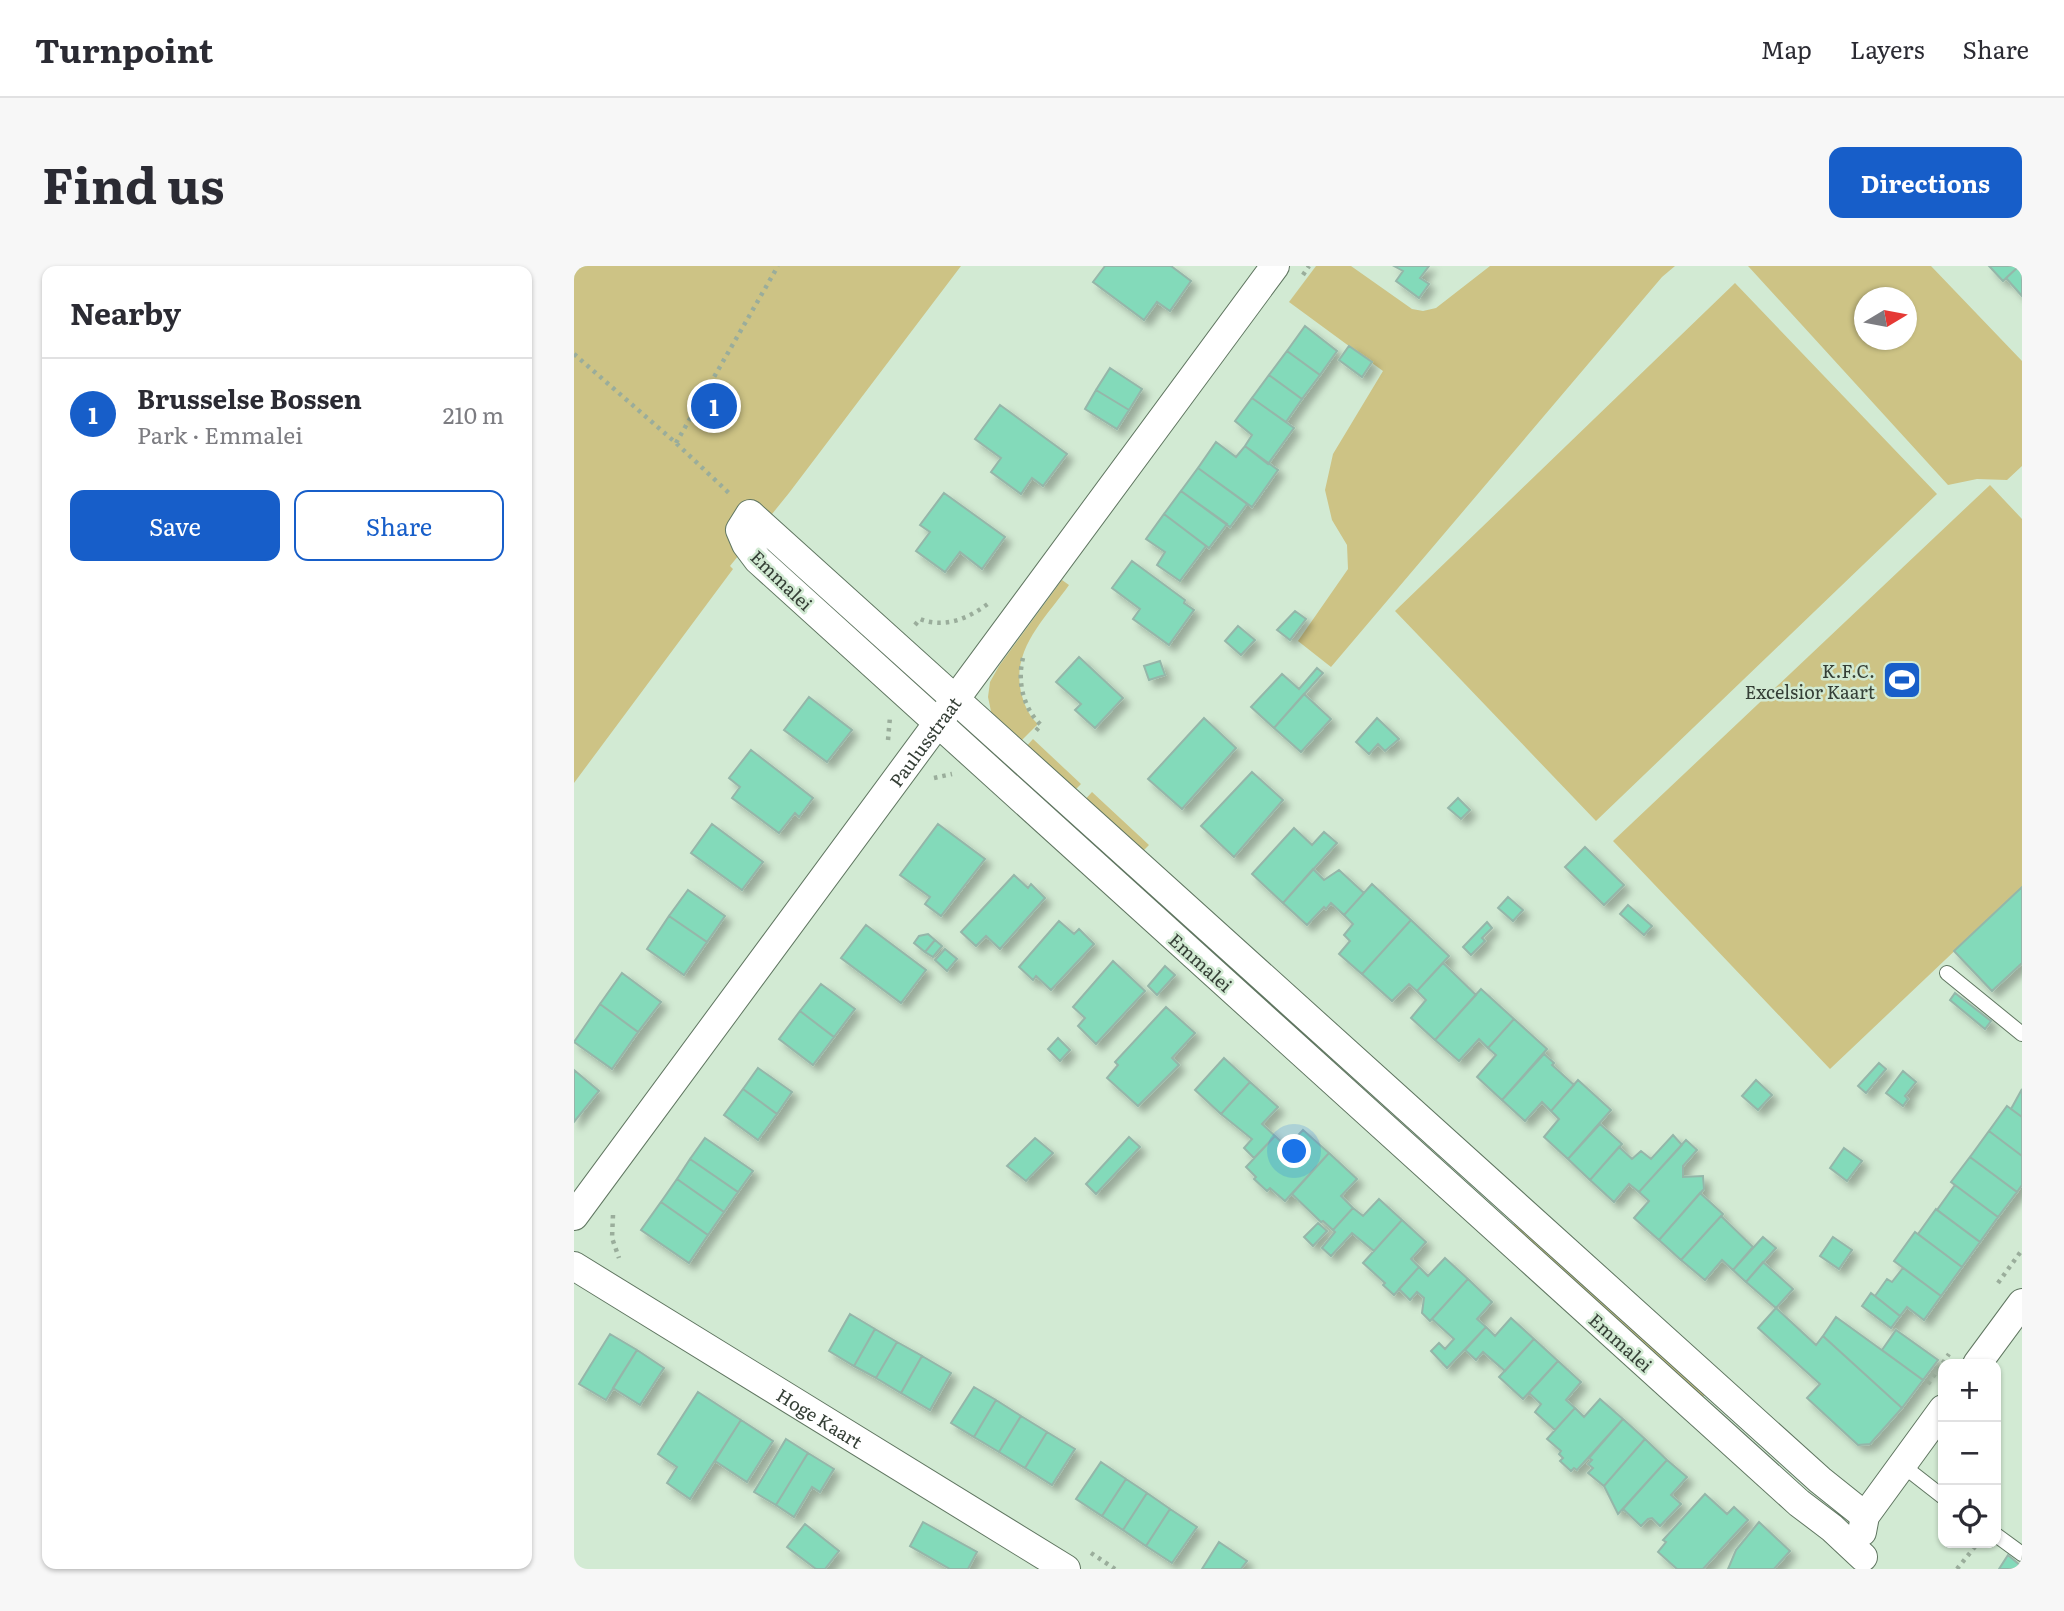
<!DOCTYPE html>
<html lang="en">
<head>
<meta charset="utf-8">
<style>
	:root { --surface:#fff; --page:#f7f7f7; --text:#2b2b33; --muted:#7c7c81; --line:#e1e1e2; --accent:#175ec9 }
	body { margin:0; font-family:Literata,serif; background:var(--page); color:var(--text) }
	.controls { position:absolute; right:21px; bottom:21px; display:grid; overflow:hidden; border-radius:14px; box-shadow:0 2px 5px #0004 }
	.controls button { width:63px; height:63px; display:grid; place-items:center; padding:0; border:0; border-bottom:2px solid var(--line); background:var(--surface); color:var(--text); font:35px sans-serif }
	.compass { position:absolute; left:1280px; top:21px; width:63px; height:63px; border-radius:50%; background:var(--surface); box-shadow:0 2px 5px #0004; rotate:80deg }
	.you { position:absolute; left:721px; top:886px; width:24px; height:24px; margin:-18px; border:5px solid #fff; border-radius:50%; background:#1a73e8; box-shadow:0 0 0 10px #1a73e833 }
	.badge { display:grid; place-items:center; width:46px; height:46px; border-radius:50%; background:var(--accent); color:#fff; font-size:23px; font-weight:700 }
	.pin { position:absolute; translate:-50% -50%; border:4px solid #fff; box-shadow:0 2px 7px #0006 }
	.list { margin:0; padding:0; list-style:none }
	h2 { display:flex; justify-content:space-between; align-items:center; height:91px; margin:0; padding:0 28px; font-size:30px }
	h2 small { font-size:23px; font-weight:400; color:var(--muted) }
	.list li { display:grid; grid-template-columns:46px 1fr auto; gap:21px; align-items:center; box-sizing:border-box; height:112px; padding:0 28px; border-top:2px solid var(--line) }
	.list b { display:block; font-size:26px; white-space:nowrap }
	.list p { margin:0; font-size:23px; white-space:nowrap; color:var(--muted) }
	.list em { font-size:23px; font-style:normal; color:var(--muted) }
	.actions { display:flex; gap:14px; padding:21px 28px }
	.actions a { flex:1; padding:16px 0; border:2px solid var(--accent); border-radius:14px; text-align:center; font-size:24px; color:var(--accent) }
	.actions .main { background:var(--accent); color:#fff }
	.icon { flex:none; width:38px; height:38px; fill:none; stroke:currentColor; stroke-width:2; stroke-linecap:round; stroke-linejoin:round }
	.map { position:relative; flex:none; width:1448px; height:1303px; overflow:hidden; border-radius:14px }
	header { display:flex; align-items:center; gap:42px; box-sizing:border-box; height:98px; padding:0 35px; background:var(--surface); border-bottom:2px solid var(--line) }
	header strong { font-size:33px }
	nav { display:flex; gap:38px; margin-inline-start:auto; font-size:24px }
	.intro { display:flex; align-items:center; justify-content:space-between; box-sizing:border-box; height:168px; padding:0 42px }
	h1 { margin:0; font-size:49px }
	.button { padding:18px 32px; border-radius:14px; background:var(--accent); color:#fff; font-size:24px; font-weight:700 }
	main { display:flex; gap:42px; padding:0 42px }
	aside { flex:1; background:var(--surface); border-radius:14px; box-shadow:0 2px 5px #0004 }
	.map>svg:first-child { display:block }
	.green { fill:#cdc385; fill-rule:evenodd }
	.building { fill:#83daba; stroke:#95b6a9; stroke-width:2; filter:url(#shadow) }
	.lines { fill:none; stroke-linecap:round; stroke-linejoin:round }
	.lane-casing { stroke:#607661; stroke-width:16 }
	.street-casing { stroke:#607661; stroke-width:30 }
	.path { stroke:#9aad9b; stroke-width:4.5; stroke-dasharray:3.5 5; stroke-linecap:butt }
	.lane { stroke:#fff; stroke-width:14 }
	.street { stroke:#fff; stroke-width:28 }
	.labels { text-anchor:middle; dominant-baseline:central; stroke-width:5; stroke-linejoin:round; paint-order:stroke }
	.street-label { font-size:18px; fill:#353f36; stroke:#d2ead3 }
	.poi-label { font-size:18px; fill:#353f36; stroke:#d2ead3; text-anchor:end }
</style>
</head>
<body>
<header>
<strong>Turnpoint</strong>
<nav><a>Map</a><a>Layers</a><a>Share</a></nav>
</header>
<div class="intro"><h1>Find us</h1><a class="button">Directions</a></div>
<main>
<aside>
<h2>Nearby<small></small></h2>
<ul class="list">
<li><span class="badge">1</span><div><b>Brusselse Bossen</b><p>Park · Emmalei</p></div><em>210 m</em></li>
</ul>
<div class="actions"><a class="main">Save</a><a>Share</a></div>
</aside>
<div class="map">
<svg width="1448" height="1303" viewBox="0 0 1448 1303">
	<defs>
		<filter id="shadow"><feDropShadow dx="6" dy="6" stdDeviation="3.5" flood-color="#0004"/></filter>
	</defs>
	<rect width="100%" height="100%" fill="#d2ead3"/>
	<!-- green -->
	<path class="green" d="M0,0H387L215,227L156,300L159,303L0,517Z
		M742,0H777L838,43L849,45L862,42L916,0H1101L1088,11L757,401L724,375L774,303L773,279L758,254L751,224L759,188L809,105L715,36Z
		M1174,0H1357L1448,95V200L1433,214L1403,213L1374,219ZM1290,32H1332V74H1290Z
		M1161,17L1363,228L1022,555L821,345Z
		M1416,219L1448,253V621L1256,803L1039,575Z
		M488,314L495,319C471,353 435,385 448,430C451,441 456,451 464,458L444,478L418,450L414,431L416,416L425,400Z
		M459,473L507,518L497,528L449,484Z
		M518,526L575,579L565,589L508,537Z
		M941,956L1132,1128L1127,1132L938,961Z"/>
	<!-- building -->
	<path class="building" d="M531,0H597L617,15L596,45L583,36L570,54L519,16Z
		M820,0H855L846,12L855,18L845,32L822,15L829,5Z
		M1415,0H1445L1429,15Z
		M1445,0H1448V30L1432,12Z
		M731,60L763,85L746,109L713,85Z
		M775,80L798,96L788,111L765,94Z
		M713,85L746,109L728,133L695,109Z
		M536,102L568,123L555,144L522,124Z
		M695,109L728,133L712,156L678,132Z
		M522,124L555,144L543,163L511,143Z
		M678,132L720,162L694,198L671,180L678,169L661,155Z
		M426,139L493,188L469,220L458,212L447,228L417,206L427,192L401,173Z
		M642,176L662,191L671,180L704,204L678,241L624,202Z
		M624,202L673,238L656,261L607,225Z
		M607,225L653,258L635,282L590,248Z
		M370,227L431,271L408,303L386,286L371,306L342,285L356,266L346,259Z
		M590,248L632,280L606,315L583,299L591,286L572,273Z
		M558,295L611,334L610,337L620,344L595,379L559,353L566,343L538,322Z
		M721,345L732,353L716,374L703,364Z
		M664,360L681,374L667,389L651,375Z
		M505,391L549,432L521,462L501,444L507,438L482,416Z
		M586,395L591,409L575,414L570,400Z
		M743,402L749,407L700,462L677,441L708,408L725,423Z
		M730,428L757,453L727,486L700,462Z
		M235,431L278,464L253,496L210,464Z
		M630,452L662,482L608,543L574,513Z
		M803,452L825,473L811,485L804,478L795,488L782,476Z
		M177,484L239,532L225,551L221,547L205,567L158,532L166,521L155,512Z
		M678,506L709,534L660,591L627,560Z
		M884,532L896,544L887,553L874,542Z
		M138,558L189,596L168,624L117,587Z
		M364,558L411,593L367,650L351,638L356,631L326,609Z
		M720,562L738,579L750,566L763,577L709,637L678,608Z
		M1011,581L1050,619L1030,639L991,601Z
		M739,603L750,614L765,604L790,627L770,649L757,637L752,643L750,641L733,659L709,637Z
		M440,609L454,622L457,618L471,632L426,683L412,670L402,680L387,666Z
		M798,618L837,654L788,708L765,688L776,675L770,669L779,658L770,649Z
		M1448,621V697L1418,725L1380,685Z
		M114,624L151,650L133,676L95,650Z
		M934,631L949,644L939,655L924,642Z
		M1054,639L1078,660L1070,669L1046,648Z
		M95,650L133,676L110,709L73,683Z
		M837,654L875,690L843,725L835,718L818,735L788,708Z
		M485,655L500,668L505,663L520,678L477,724L462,710L459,714L445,701Z
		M913,656L918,662L908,672L911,675L897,689L889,681Z
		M292,659L352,704L327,737L267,692Z
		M354,668L361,674L351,686L340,677L345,670Z
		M361,674L368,680L359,691L351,686Z
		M371,683L383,693L373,705L361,694Z
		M539,695L571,725L522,778L504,760L511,752L499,741Z
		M869,697L902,729L861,774L837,752L852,734L843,725Z
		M591,700L601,709L583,729L574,720Z
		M48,707L87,736L64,766L26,738Z
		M247,718L281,743L260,771L226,745Z
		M907,723L940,753L914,782L905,773L885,795L861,774Z
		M1381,727L1417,755L1411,763L1376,734Z
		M26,738L64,766L38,803L0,776Z
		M592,741L621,767L598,792L605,799L564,840L533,812L544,799L541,796Z
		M226,745L260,771L239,799L205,773Z
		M940,753L973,783L928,834L903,811L922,789L914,782Z
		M484,772L496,784L486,795L474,783Z
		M970,788L980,797L978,799L1000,819L977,845L968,836L951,855L928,834Z
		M650,792L676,816L647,848L621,824Z
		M1305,797L1312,803L1292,827L1284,820Z
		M184,802L218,826L203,848L169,823Z
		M0,804L25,825L0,856Z
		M1329,805L1342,816L1331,830L1334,833L1329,840L1312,827Z
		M1004,814L1037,844L994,893L970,871L985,853L977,845Z
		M1182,814L1198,829L1184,844L1168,830Z
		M676,816L704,841L688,858L701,870L680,892L670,882L678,873L647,848Z
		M169,823L203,848L184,874L150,849Z
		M1448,823V851L1437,843Z
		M1433,840L1448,851V890L1415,865Z
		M1026,858L1048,878L1016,914L994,893Z
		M729,864L755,887L711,935L696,922L693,925L680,913L682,911L672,901L701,870L713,881Z
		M1415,865L1448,890V919L1443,926L1396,891Z
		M1099,869L1108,879L1065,926L1055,918L1040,936L1016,914L1045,881L1058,893L1067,885L1077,893Z
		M555,871L566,881L522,928L512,918Z
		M131,872L179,905L164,926L116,893Z
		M461,872L479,887L452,915L433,900Z
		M1112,874L1123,884L1109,900V911L1129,910L1130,923L1085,974L1060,952L1075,935L1065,926Z
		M1270,882L1288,895L1273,915L1256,902Z
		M755,887L783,913L767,930L779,942L759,964L749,955L747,956L718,928Z
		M1396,891L1443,926L1424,951L1377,916Z
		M116,893L164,926L150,946L103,913Z
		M103,913L150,946L134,969L87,936Z
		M1381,919L1424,951L1406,976L1363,944Z
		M1126,927L1149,948L1107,994L1085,974Z
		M805,933L828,954L800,985L778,967L757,990L748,982L761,966L759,964L779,942L789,950Z
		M87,936L134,969L115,997L67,964Z
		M1362,943L1406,976L1388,1001L1344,968Z
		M1147,950L1179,981L1159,1004L1148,994L1131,1014L1107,994Z
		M828,954L852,976L837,993L845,1001L820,1029L809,1019L811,1017L789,997Z
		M744,957L753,965L739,980L730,971Z
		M1341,966L1388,1001L1367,1030L1320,995Z
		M1189,971L1202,982L1172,1016L1159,1004Z
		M1259,971L1278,984L1265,1003L1246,990Z
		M871,992L894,1013L856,1055L848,1047L850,1032L843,1026L836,1034L825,1023L845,1001L854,1010Z
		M1189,996L1219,1023L1202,1042L1172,1016Z
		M1329,1002L1367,1030L1350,1054L1333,1041L1326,1050L1301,1030L1313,1013L1318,1016Z
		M894,1013L918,1036L903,1053L912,1061L873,1102L857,1085L865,1077L871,1083L880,1073L858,1053Z
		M1297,1027L1326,1050L1317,1062L1288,1040Z
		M1202,1042L1242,1079L1249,1070L1328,1142L1296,1178L1284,1179L1233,1132L1246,1118L1184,1062Z
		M276,1048L301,1063L280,1100L255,1085Z
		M1262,1051L1349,1114L1328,1142L1249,1070Z
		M937,1052L960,1073L931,1105L909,1086L902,1094L891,1084L912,1061L921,1070Z
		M301,1063L323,1076L302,1112L280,1100Z
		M1322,1064L1364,1094L1349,1114L1308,1084Z
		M36,1068L63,1084L32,1134L5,1118Z
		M960,1073L984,1095L949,1133L925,1111Z
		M323,1076L348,1090L327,1127L302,1112Z
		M63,1084L90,1102L66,1139L39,1122Z
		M348,1090L377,1107L356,1144L327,1127Z
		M984,1095L1007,1116L992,1134L1001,1142L981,1164L961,1146L967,1138L955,1127Z
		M400,1121L422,1134L400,1171L377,1157Z
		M124,1126L167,1154L116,1233L93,1217L103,1201L84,1188Z
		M1026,1133L1049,1153L1003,1204L1000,1202L997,1205L986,1195L989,1192L985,1188L987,1185L973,1173L1001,1142L1010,1151Z
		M422,1134L447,1150L425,1186L400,1171Z
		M447,1150L473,1166L451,1202L425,1186Z
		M1049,1153L1071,1173L1030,1220L1014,1207L1019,1202L1014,1198L1018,1194L1015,1192Z
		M167,1154L199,1175L173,1216L141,1195Z
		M473,1166L501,1183L478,1219L451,1202Z
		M212,1173L234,1187L202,1239L180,1226Z
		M1071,1173L1093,1194L1044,1248L1030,1220Z
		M234,1187L260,1203L246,1226L238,1221L220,1251L202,1239Z
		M1093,1194L1113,1211L1097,1229L1107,1238L1086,1260L1078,1252L1074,1253L1067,1260L1049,1243Z
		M527,1196L552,1213L528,1250L502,1233Z
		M552,1213L573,1227L549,1264L528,1250Z
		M573,1227L596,1243L572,1280L549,1264Z
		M1131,1228L1153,1248L1160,1241L1174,1254L1129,1303H1103L1084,1286L1092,1276L1089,1274Z
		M596,1243L623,1261L598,1297L572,1280Z
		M349,1256L403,1286L394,1303H376L336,1280Z
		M1185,1256L1216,1285L1200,1303H1154L1162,1284Z
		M231,1258L265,1285L251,1303H242L213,1281Z
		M645,1276L673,1295L667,1303H628Z
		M1434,1289L1448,1301V1303H1425Z"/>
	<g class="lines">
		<!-- lane casing -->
		<g class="lane-casing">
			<path id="lane" d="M1373,707L1448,768
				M1328,1199L1369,1231
				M1422,1269L1448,1288"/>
		</g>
		<!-- street casing -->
		<g class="street-casing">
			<g id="street">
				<path id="s1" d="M0,950L701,0"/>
				<path id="s2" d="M0,1000L492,1303"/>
				<path d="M1403,1098L1448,1037"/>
				<path d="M1288,1266L1291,1250L1369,1143"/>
				<path d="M1289,1291L1258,1262L1225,1237L184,294L172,278L166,264L176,248L1246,1214L1291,1250"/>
			</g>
		</g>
		<!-- path -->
		<path class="path" d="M729,9L735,0
			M0,88L102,177L156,228
			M102,177L204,0
			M341,359L346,353C371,363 395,352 415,337
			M449,392C443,415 449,442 467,459L459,468
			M314,474L316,451
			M360,512L378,508
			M39,949L38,972L45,992
			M1424,1017L1448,984
			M1354,1118L1375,1088
			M517,1287L541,1303
			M1383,1303L1404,1277"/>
		<!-- lane -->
		<use href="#lane" class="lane"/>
		<!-- street -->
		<use href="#street" class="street"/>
	</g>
	<!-- icons -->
	<defs>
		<g id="stadium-square" transform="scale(2.0125)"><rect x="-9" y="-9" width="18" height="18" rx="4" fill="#175ec9" stroke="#d2ead3"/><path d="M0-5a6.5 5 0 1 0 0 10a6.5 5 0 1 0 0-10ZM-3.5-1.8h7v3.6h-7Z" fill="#fff"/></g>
	</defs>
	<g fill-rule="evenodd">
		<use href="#stadium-square" x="1328" y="414"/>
	</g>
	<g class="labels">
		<!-- street labels -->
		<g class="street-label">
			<text transform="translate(208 314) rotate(44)">Emmalei</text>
			<text stroke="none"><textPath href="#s1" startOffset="590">Paulusstraat</textPath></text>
			<text transform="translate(627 696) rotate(42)">Emmalei</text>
			<text transform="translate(1047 1076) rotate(42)">Emmalei</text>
			<text stroke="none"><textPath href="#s2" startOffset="289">Hoge Kaart</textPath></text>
		</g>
		<!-- poi labels -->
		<g class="poi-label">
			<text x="1301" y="404">K.F.C.<tspan x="1301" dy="21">Excelsior Kaart</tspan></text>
		</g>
	</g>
</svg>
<div class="controls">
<button>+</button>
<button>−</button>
<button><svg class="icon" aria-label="locate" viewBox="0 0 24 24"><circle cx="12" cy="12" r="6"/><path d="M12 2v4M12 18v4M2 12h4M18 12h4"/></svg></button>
</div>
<svg class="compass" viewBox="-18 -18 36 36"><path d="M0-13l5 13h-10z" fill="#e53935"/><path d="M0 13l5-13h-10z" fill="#7c7c81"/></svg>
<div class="you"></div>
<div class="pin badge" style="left:140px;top:140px">1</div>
</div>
</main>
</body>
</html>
